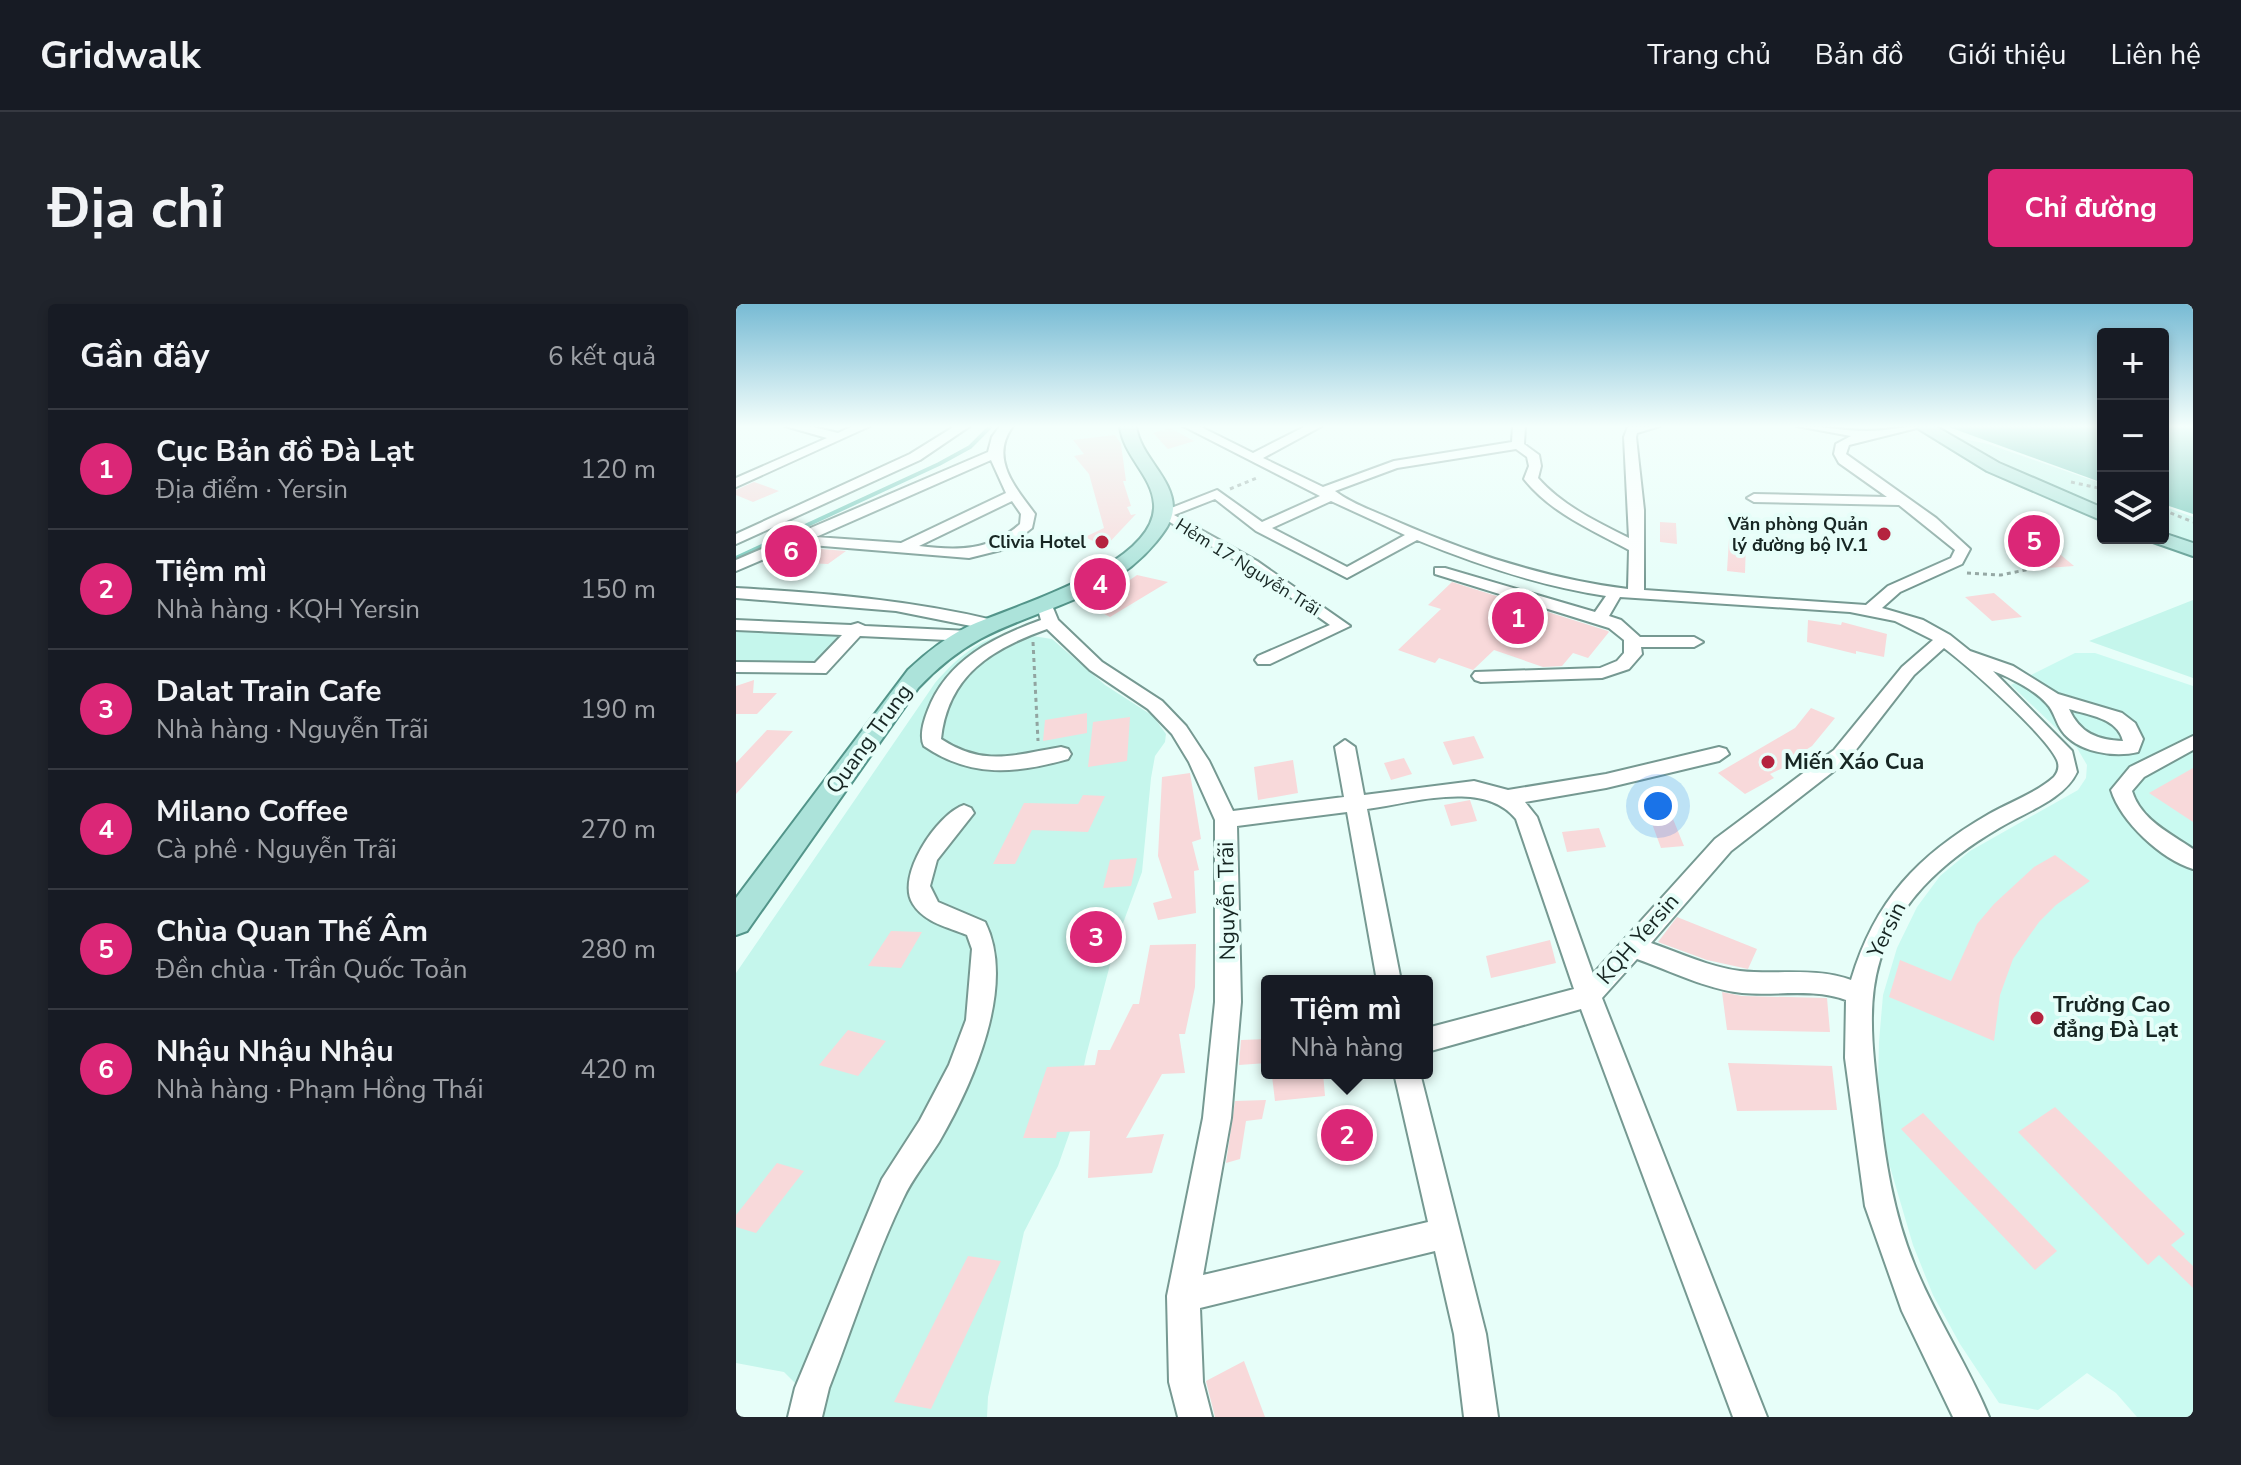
<!DOCTYPE html>
<html lang="vi">
<head>
<meta charset="utf-8">
<style>
	:root { --surface:#171b24; --page:#20242c; --text:#f1f3f6; --muted:#9ea1a6; --line:#363941; --accent:#db2777 }
	body { margin:0; font-family:"Nunito Sans",sans-serif; background:var(--page); color:var(--text) }
	.controls { position:absolute; right:24px; top:24px; display:grid; overflow:hidden; border-radius:8px; box-shadow:0 4px 12px #0003 }
	.controls button { width:72px; height:72px; display:grid; place-items:center; padding:0; border:0; border-bottom:2px solid var(--line); background:var(--surface); color:var(--text); font:40px sans-serif }
	.you { position:absolute; left:922px; top:502px; width:28px; height:28px; margin:-20px; border:6px solid #fff; border-radius:50%; background:#1a73e8; box-shadow:0 0 0 12px #1a73e833 }
	.badge { display:grid; place-items:center; width:52px; height:52px; border-radius:50%; background:var(--accent); color:#fff; font-size:26px; font-weight:700 }
	.pin { position:absolute; translate:-50% -50%; border:4px solid #fff; box-shadow:0 2px 8px #0006 }
	.popup { position:absolute; left:525px; top:671px; width:172px; height:104px; box-sizing:border-box; display:grid; place-content:center; border-radius:8px; background:var(--surface); filter:drop-shadow(0 2px 6px #0005); font-size:26px; white-space:nowrap; color:var(--muted) }
	.popup b { font-size:30px; color:var(--text) }
	.popup::after { content:''; position:absolute; left:50%; top:100%; margin-left:-16px; border:16px solid transparent; border-top-color:var(--surface) }
	.list { margin:0; padding:0; list-style:none }
	h2 { display:flex; justify-content:space-between; align-items:center; height:104px; margin:0; padding:0 32px; font-size:34px }
	h2 small { font-size:26px; font-weight:400; color:var(--muted) }
	.list li { display:grid; grid-template-columns:52px 1fr auto; gap:24px; align-items:center; box-sizing:border-box; height:120px; padding:0 32px; border-top:2px solid var(--line) }
	.list b { display:block; font-size:30px; white-space:nowrap }
	.list p { margin:0; font-size:26px; white-space:nowrap; color:var(--muted) }
	.list em { font-size:26px; font-style:normal; color:var(--muted) }
	.icon { flex:none; width:44px; height:44px; fill:none; stroke:currentColor; stroke-width:2; stroke-linecap:round; stroke-linejoin:round }
	.map { position:relative; flex:none; width:1457px; height:1113px; overflow:hidden; border-radius:8px }
	header { display:flex; align-items:center; gap:48px; box-sizing:border-box; height:112px; padding:0 40px; background:var(--surface); border-bottom:2px solid var(--line) }
	header strong { font-size:38px }
	nav { display:flex; gap:44px; margin-inline-start:auto; font-size:28px }
	.intro { display:flex; align-items:center; justify-content:space-between; box-sizing:border-box; height:192px; padding:0 48px }
	h1 { margin:0; font-size:56px }
	.button { padding:20px 36px; border-radius:8px; background:var(--accent); color:#fff; font-size:28px; font-weight:700 }
	main { display:flex; gap:48px; padding:0 48px }
	aside { flex:1; background:var(--surface); border-radius:8px; box-shadow:0 4px 12px #0003 }
	.map>svg:first-child { display:block }
	.built { fill:#cafaf1 }
	.green { fill:#c5f6ec }
	.water { fill:#70c5b7 }
	.lines { fill:none; stroke-linecap:round; stroke-linejoin:round }
	.stream { stroke:#70c5b7; stroke-width:4 }
	.building { fill:#f8d9da }
	.minor-casing { stroke:#769992; stroke-width:4 }
	.major-casing { stroke:#53958a; stroke-width:4 }
	.path { stroke:#91a4a0; stroke-width:3; stroke-dasharray:4 4; stroke-linecap:butt }
	.minor { fill:#fff; fill-rule:evenodd }
	.major { fill:#ace3da; fill-rule:evenodd }
	.poi-dot { fill:#b5233f; stroke:#e7fef9; stroke-width:3 }
	.labels { text-anchor:middle; dominant-baseline:central; stroke-width:8; stroke-linejoin:round; paint-order:stroke }
	.far-poi-label { font-size:18px; font-weight:bold; fill:#172623; stroke:#e7fef9; text-anchor:end }
	.far-street-label { font-size:18px; fill:#172623; stroke:#e7fef9 }
	.street-label { font-size:22px; fill:#172623; stroke:#e7fef9 }
	.poi-label { font-size:22px; font-weight:bold; fill:#172623; stroke:#e7fef9; text-anchor:start }
</style>
</head>
<body>
<header>
<strong>Gridwalk</strong>
<nav><a>Trang chủ</a><a>Bản đồ</a><a>Giới thiệu</a><a>Liên hệ</a></nav>
</header>
<div class="intro"><h1>Địa chỉ</h1><a class="button">Chỉ đường</a></div>
<main>
<aside>
<h2>Gần đây<small>6 kết quả</small></h2>
<ul class="list">
<li><span class="badge">1</span><div><b>Cục Bản đồ Đà Lạt</b><p>Địa điểm · Yersin</p></div><em>120 m</em></li>
<li><span class="badge">2</span><div><b>Tiệm mì</b><p>Nhà hàng · KQH Yersin</p></div><em>150 m</em></li>
<li><span class="badge">3</span><div><b>Dalat Train Cafe</b><p>Nhà hàng · Nguyễn Trãi</p></div><em>190 m</em></li>
<li><span class="badge">4</span><div><b>Milano Coffee</b><p>Cà phê · Nguyễn Trãi</p></div><em>270 m</em></li>
<li><span class="badge">5</span><div><b>Chùa Quan Thế Âm</b><p>Đền chùa · Trần Quốc Toản</p></div><em>280 m</em></li>
<li><span class="badge">6</span><div><b>Nhậu Nhậu Nhậu</b><p>Nhà hàng · Phạm Hồng Thái</p></div><em>420 m</em></li>
</ul>
</aside>
<div class="map">
<svg width="1457" height="1113" viewBox="0 0 1457 1113">
	<rect width="100%" height="100%" fill="#e7fef9"/>
	<!-- built -->
	<path class="built" d="M1339,349H1359L1457,382V1113H1401L1380,1089L1351,1069L1302,1106L1263,1099L1224,1040L1197,991L1177,941L1152,856L1142,783L1143,738L1147,691L1161,644L1181,603L1204,572L1234,547L1342,486L1350,474L1351,461L1341,444L1275,381Z"/>
	<!-- green -->
	<path class="green" d="M1222,134L1252,140L1367,180V202L1292,172Z
		M1427,202L1457,213V238L1427,226Z
		M1457,295V374L1353,337L1457,296Z
		M3,326L106,329L74,362L0,360V328Z
		M276,329L316,335L369,381L417,412L430,430L429,438L419,452L415,474L406,568L380,638L350,752L336,822L322,862L288,928L252,1093L251,1113H80L81,1101L48,1068L0,1059V669L199,379C221,354 243,334 276,329Z"/>
	<!-- water -->
	<path class="water" d="M1210,122H1367V179Z
		M1427,122H1457V210L1427,200Z"/>
	<g class="lines">
		<!-- stream -->
		<path class="stream" d="M0,254L203,160L234,143L255,122"/>
	</g>
	<!-- building -->
	<path class="building" d="M434,124L458,137L432,145L417,129Z
		M379,131L385,140L390,177H387L395,202L391,203L395,211L400,210L369,243L349,233L368,224L353,170L338,152L348,150L337,136Z
		M18,178L21,179L43,187L17,198L0,191V186Z
		M924,218L940,219L941,240L924,238Z
		M1300,230L1338,262L1298,265L1275,243H1281L1269,232Z
		M993,235L1010,237L1009,269L991,267Z
		M85,245L110,247L92,260L68,259Z
		M401,271L432,278L374,313L355,303Z
		M716,278L872,327L873,328L852,354L837,349L826,362L807,363L758,346L737,366L703,354L699,359L662,346L705,305L692,301Z
		M1258,289L1286,313L1256,317L1229,293Z
		M1072,316L1105,321L1106,318L1151,330L1148,353L1120,347V350L1071,338Z
		M18,376L17,389H41L21,410H0V382Z
		M1075,404L1099,414L1076,442L1046,461L1049,463L1034,470L1038,474L1009,490L982,469L1059,424Z
		M351,409V429L307,437L309,416Z
		M394,413L391,457L352,463L357,418Z
		M31,426L57,427L0,490V459Z
		M738,432L748,454L717,461L707,438Z
		M668,454L676,470L655,476L648,459Z
		M557,456L562,489L522,496L518,463Z
		M1457,464V518L1413,489Z
		M454,469L465,535L456,538L463,566L458,567L460,609L422,616L417,599L436,594L422,552L426,473Z
		M347,491L369,492L352,528L296,526L279,560H257L288,499L342,500Z
		M734,496L741,517L715,522L708,501Z
		M937,515L948,542L925,544L915,517Z
		M863,524L870,543L831,548L826,528Z
		M1319,551L1354,577L1320,601L1303,618L1277,655L1264,691L1258,737L1153,693L1164,656L1215,677L1241,620L1258,600L1298,563Z
		M401,554L395,582L367,584L374,556Z
		M941,613L1021,645L1012,665L971,656L922,638Z
		M155,627L186,628L165,664L132,662Z
		M814,636L820,659L755,674L750,652Z
		M460,640L459,683L449,730H443L449,769L426,770L390,834L428,830L416,869L352,874L354,827L321,828L320,834H287L311,763L359,761L362,746H374L397,700H403L414,641Z
		M986,688L1006,692L1091,694L1094,728L991,726Z
		M112,726L150,737L122,772L83,761Z
		M531,735V759L503,761L505,736Z
		M992,759L1096,762L1101,806L1001,807Z
		M587,769L589,792L539,797L536,772Z
		M530,796L526,815L510,817L504,855L490,859L499,797Z
		M1319,803L1449,930L1435,941L1457,962V984L1423,951L1412,961L1282,828Z
		M1187,809L1321,947L1299,966L1165,825Z
		M41,859L68,867L20,929L0,923V911Z
		M232,952L265,957L195,1105L158,1098Z
		M508,1057L529,1113H479L470,1077Z"/>
	<g class="lines">
		<!-- minor casing -->
		<g class="minor-casing">
			<path id="minor" d="M49,122H73L102,129L117,122H134L0,183V174L91,134Z
				M219,122H234L184,156L0,240V230L174,150Z
				M264,122H277C253,154 279,183 299,210L296,224L269,245L233,254L63,240L0,267V256L252,148L256,133ZM255,156L270,189L165,239L80,233ZM276,197L285,210L284,220C254,247 222,247 183,242Z
				M447,122H463L517,149L570,122H586L527,154L587,183L658,157L776,138L777,122H789L788,140L803,151L805,162L802,174C827,202 861,218 893,234L888,133L892,123L924,122L901,129L900,133L908,206V286L1130,301L1152,282L1215,254L1219,246L1163,201L1018,198L1011,194L1018,190L1151,193L1103,159L1098,150L1100,140L1115,132L1061,122C1085,122 1108,127 1131,127C1150,127 1170,122 1189,122L1113,141L1110,150L1200,214L1234,245L1226,260L1164,288L1146,304L1187,316L1214,331L1234,347L1277,362L1322,390L1386,409L1399,419L1407,435L1402,448C1378,454 1341,448 1326,427C1320,419 1318,407 1311,400C1299,386 1273,373 1257,367L1336,447L1341,468C1328,496 1289,508 1263,524C1236,540 1209,559 1187,583C1124,652 1133,717 1143,801C1149,856 1157,908 1178,960C1199,1013 1232,1061 1253,1113H1217L1166,1007L1129,902L1109,754L1110,696C1077,684 1041,692 1006,689C970,685 935,667 901,655L866,694L1031,1113H997L845,705L691,748V724L838,685L780,515C748,475 676,499 631,505L665,677H641L611,508L501,522L505,698L495,814L467,971L692,918L658,769H684L750,1030L762,1113H728L718,1030L699,947L464,1004L467,1078L476,1113H442L433,1078L431,992L467,814L479,698V516L453,458L436,430L412,405L354,366L311,325C255,345 212,371 205,435C247,463 278,451 325,443L332,445L335,450L332,455C279,470 235,474 188,442C183,432 188,416 192,406C211,356 258,333 305,316L301,302L309,297L315,299L322,316L366,358L426,397L450,422L473,457L497,507L608,493L599,443L609,436L619,443L628,491L738,477L772,486L870,470L983,443L990,445L993,450L983,457L870,484L789,498L801,513L857,670L979,535L1098,446L1166,363L1197,336L1159,317L1114,308L884,293L873,312L885,316L904,333H958L967,338L958,343H905L906,350L893,365L866,374L745,378L739,376L736,372L739,368L864,364L881,357L888,349V336L873,324L699,270V264H709L859,308L870,292C804,282 742,261 681,236L611,274L520,227L479,195L438,211L521,257L614,322L534,360H522L519,356L522,352L594,321L511,263L420,210L481,186L526,218L584,192ZM780,145L791,153L793,162L788,175C815,209 856,226 893,246L892,285C811,275 735,250 660,217C640,208 616,200 599,187L661,164ZM595,197L669,231L611,263L536,224ZM1208,344C1232,362 1310,431 1321,456C1324,463 1322,468 1318,473C1300,489 1274,498 1253,510C1182,551 1139,596 1115,676C1079,663 1041,671 1004,667C973,663 944,649 915,639L995,547L1112,456L1178,371ZM1333,405C1352,411 1382,414 1387,437C1361,436 1344,429 1333,405Z
				M0,284C88,289 175,296 261,317L263,321L255,326L160,307L0,294Z
				M0,316L115,321L122,319L129,322L233,327L241,332L233,337L124,332L90,369L0,368V358L79,359L106,331L0,326Z
				M1457,432V446L1408,473L1396,487C1405,516 1434,529 1457,545V565C1425,555 1385,518 1375,486L1394,463Z
				M228,501L235,504L238,509L201,556L194,582L202,598L249,618C281,682 236,781 203,838C191,857 176,875 167,895C138,955 117,1022 93,1084L86,1113H52L59,1084L146,875L184,816L213,761L230,716L236,645L231,631C212,623 189,619 177,600C159,573 201,510 228,501Z"/>
		</g>
		<!-- major casing -->
		<g class="major-casing">
			<path id="major" d="M384,122H400C404,153 438,174 437,205C436,218 428,228 420,238C372,296 306,302 244,335C220,348 200,365 182,384L11,627L0,631V594L172,366C190,349 209,334 231,323C273,303 422,262 418,200C416,171 387,152 384,122Z
				M1178,122H1199L1263,159L1367,204V217L1251,167Z
				M1427,229L1457,239V252L1417,238L1414,234H1427Z"/>
		</g>
		<!-- path -->
		<path class="path" d="M1335,178L1367,185
			M494,185L523,173
			M1427,206L1457,218
			M1231,269L1265,271L1294,265
			M297,338L302,437"/>
		<!-- minor -->
		<use href="#minor" class="minor"/>
		<!-- major -->
		<use href="#major" class="major"/>
	</g>
	<!-- sky -->
	<linearGradient id="sky" x2="0" y2="1"><stop stop-color="#78bbd4"/><stop offset="0.44" stop-color="#f4fffc"/><stop offset="1" stop-color="#f4fffc" stop-opacity="0"/></linearGradient>
	<rect width="1457" height="278" fill="url(#sky)"/>
	<!-- markers -->
	<g class="poi-dot">
		<circle cx="1148" cy="230" r="8"/>
		<circle cx="366" cy="238" r="8"/>
		<circle cx="1032" cy="458" r="8"/>
		<circle cx="1301" cy="714" r="8"/>
	</g>
	<g class="labels">
		<!-- far-poi labels -->
		<g class="far-poi-label">
			<text x="1132" y="220">Văn phòng Quản<tspan x="1132" dy="21">lý đường bộ IV.1</tspan></text>
			<text x="350" y="238">Clivia Hotel</text>
		</g>
		<!-- far-street labels -->
		<g class="far-street-label">
			<text transform="translate(512 263) rotate(32)">Hẻm 17 Nguyễn Trãi</text>
		</g>
		<!-- street labels -->
		<g class="street-label">
			<text transform="translate(133 435) rotate(-54)">Quang Trung</text>
			<text transform="translate(491 597) rotate(-91)">Nguyễn Trãi</text>
			<text transform="translate(1151 626) rotate(-64)">Yersin</text>
			<text transform="translate(902 635) rotate(-49)">KQH Yersin</text>
		</g>
		<!-- poi labels -->
		<g class="poi-label">
			<text x="1048" y="458">Miến Xáo Cua</text>
			<text x="1317" y="701">Trường Cao<tspan x="1317" dy="25">đẳng Đà Lạt</tspan></text>
		</g>
	</g>
</svg>
<div class="controls">
<button>+</button>
<button>−</button>
<button><svg class="icon" aria-label="layers" viewBox="0 0 24 24"><path d="M12 4l9 5-9 5-9-5zM3 14l9 5 9-5"/></svg></button>
</div>
<div class="you"></div>
<div class="pin badge" style="left:782px;top:314px">1</div>
<div class="pin badge" style="left:611px;top:831px">2</div>
<div class="popup"><b>Tiệm mì</b>Nhà hàng</div>
<div class="pin badge" style="left:360px;top:633px">3</div>
<div class="pin badge" style="left:364px;top:280px">4</div>
<div class="pin badge" style="left:1298px;top:237px">5</div>
<div class="pin badge" style="left:55px;top:247px">6</div>
</div>
</main>
</body>
</html>
